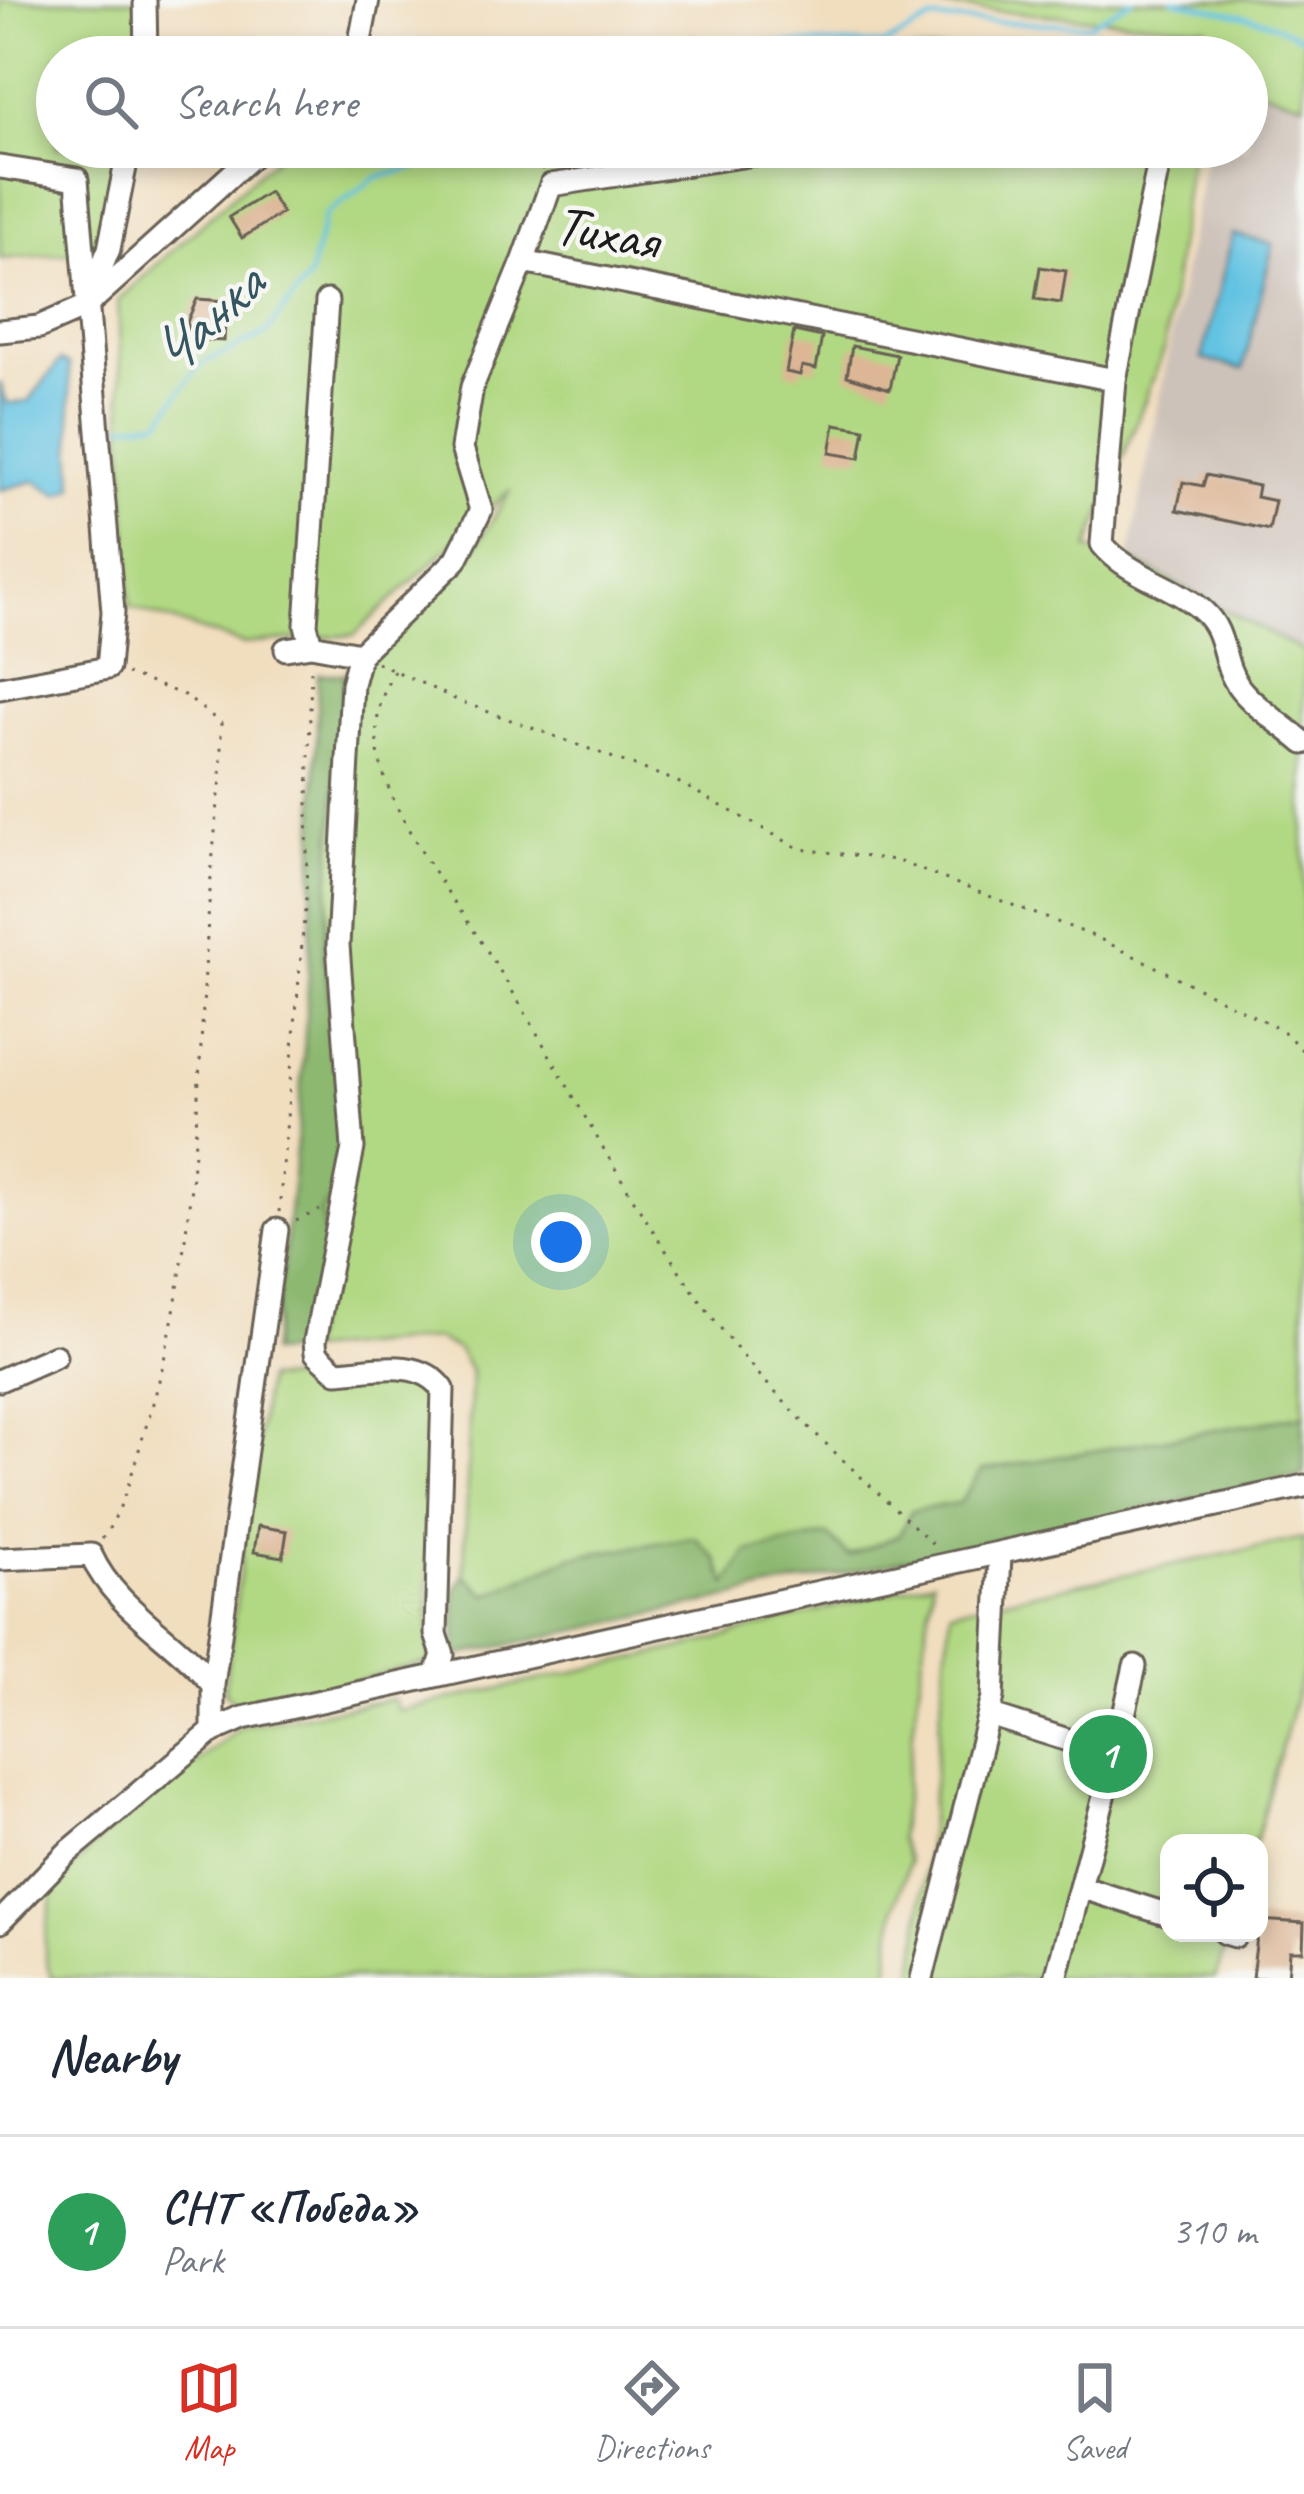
<!DOCTYPE html>
<html lang="en">
<head>
<meta charset="utf-8">
<style>
	:root { --surface:#fff; --page:#f6f6f7; --text:#1f2937; --muted:#747a83; --line:#e0e1e3; --accent:#d93025 }
	body { margin:0; font-family:Caveat,sans-serif; background:var(--page); color:var(--text) }
	.controls { position:absolute; right:36px; bottom:36px; display:grid; overflow:hidden; border-radius:24px; box-shadow:0 6px 18px #0003 }
	.controls button { width:108px; height:108px; display:grid; place-items:center; padding:0; border:0; border-bottom:3px solid var(--line); background:var(--surface); color:var(--text); font:60px sans-serif }
	.you { position:absolute; left:561px; top:1242px; width:42px; height:42px; margin:-30px; border:9px solid #fff; border-radius:50%; background:#1a73e8; box-shadow:0 0 0 18px #1a73e833 }
	.badge { display:grid; place-items:center; width:78px; height:78px; border-radius:50%; background:var(--accent); color:#fff; font-size:39px; font-weight:700 }
	.pin { position:absolute; translate:-50% -50%; border:6px solid #fff; box-shadow:0 3px 12px #0006 }
	.list { margin:0; padding:0; list-style:none }
	h2 { display:flex; justify-content:space-between; align-items:center; height:156px; margin:0; padding:0 48px; font-size:51px }
	h2 small { font-size:39px; font-weight:400; color:var(--muted) }
	.list li { display:grid; grid-template-columns:78px 1fr auto; gap:36px; align-items:center; box-sizing:border-box; height:192px; padding:0 48px; border-top:3px solid var(--line) }
	.list b { display:block; font-size:45px; white-space:nowrap }
	.list p { margin:0; font-size:39px; white-space:nowrap; color:var(--muted) }
	.list em { font-size:39px; font-style:normal; color:var(--muted) }
	.icon { flex:none; width:66px; height:66px; fill:none; stroke:currentColor; stroke-width:2; stroke-linecap:round; stroke-linejoin:round }
	.map { position:relative; flex:none; width:1304px; height:1978px; overflow:hidden }
	.search { position:absolute; background:var(--surface); box-shadow:0 6px 18px #0003; left:36px; right:36px; top:36px; height:132px; display:flex; align-items:center; gap:30px; box-sizing:border-box; padding:0 42px; border-radius:66px; color:var(--muted); font-size:45px }
	.sheet { height:348px; background:var(--surface) }
	nav { display:flex; justify-content:space-around; align-items:center; box-sizing:border-box; height:168px; border-top:3px solid var(--line); background:var(--surface); font-size:33px; color:var(--muted) }
	nav a { display:grid; justify-items:center; gap:6px }
	nav .on { color:var(--accent) }
	.map>svg:first-child { display:block }
	.industrial { fill:#cdc2b9 }
	.green { fill:#b1d882; stroke:#667a4f; stroke-width:3 }
	.forest { fill:#8cb870; stroke:#546a46; stroke-width:3 }
	.water { fill:#64c3e2; stroke:#40707f; stroke-width:3 }
	.lines { fill:none; stroke-linecap:round; stroke-linejoin:round }
	.stream { stroke:#64c3e2; stroke-width:4.5 }
	.building { fill:#ddb695 }
	.minor-casing { stroke:#676055; stroke-width:27 }
	.path { stroke:#676055; stroke-width:3; stroke-dasharray:3 9; stroke-linecap:butt }
	.minor { stroke:#fff; stroke-width:21 }
	.labels { text-anchor:middle; dominant-baseline:central; stroke-width:9; stroke-linejoin:round; paint-order:stroke }
	.street-label { font-size:57px; fill:#1c1c1c; stroke:#f6f6f2 }
	.water-label { font-size:60px; font-style:italic; fill:#355661; stroke:#f6f6f2 }
</style>
</head>
<body>
<div class="map">
<svg width="1304" height="1978" viewBox="0 0 1304 1978">
	<rect width="100%" height="100%" fill="#f6f6f2"/>
	<filter id="ink" filterUnits="userSpaceOnUse"><feTurbulence type="fractalNoise" baseFrequency=".00833" numOctaves="2"/><feDisplacementMap in="SourceGraphic" scale="24" xChannelSelector="R" yChannelSelector="G"/><feConvolveMatrix kernelMatrix="1 2 1 2 8 2 1 2 1" color-interpolation-filters="sRGB"/></filter>
	<filter id="wash" filterUnits="userSpaceOnUse"><feTurbulence type="fractalNoise" baseFrequency=".004" numOctaves="4" result="noise"/><feDisplacementMap in="SourceGraphic" scale="48" xChannelSelector="R" yChannelSelector="G"/><feGaussianBlur stdDeviation="2.7" result="paint"/><feColorMatrix in="noise" values="0 0 0 0 0 0 0 0 0 0 0 0 0 0 0 0 0 1.4 0 .05"/><feComposite in="paint" operator="in"/></filter>
	<g filter="url(#wash)">
		<rect width="100%" height="100%" fill="#f1debf"/>
		<!-- industrial -->
		<path class="industrial" d="M1247,86L1304,103V652L1129,559L1207,147H1247Z"/>
		<!-- green -->
		<path class="green" d="M0,0H139V57H57V147H121L100,251L0,259Z
			M852,0H1304V103L1247,86V57H1215L1207,27Z
			M1196,41V57H835L1038,44Z
			M287,147H1191L1164,350L1088,549L1129,559L1304,652V1415L983,1470L959,1503L911,1511L899,1535L848,1556L726,1586L695,1538L572,1557L487,1595L464,1575L471,1372L457,1349L435,1339L307,1351L328,1256L321,1212L342,1186L335,1030L324,959L344,674L468,560L511,489L354,635L242,644L130,607L118,300Z
			M266,1379H420L436,1394L427,1516L430,1662L261,1706L239,1707L224,1691Z
			M1304,1538V1666L1255,1843H1169V1933H1230L1215,1978H914L951,1610Z
			M933,1580L899,1838L909,1861L895,1907L888,1978H52C36,1943 52,1922 53,1887L104,1836L242,1726L393,1699L398,1711L687,1647Z"/>
		<!-- forest -->
		<path class="forest" d="M318,674H344L324,959L349,1150L342,1186L321,1212L328,1256L307,1351L270,1353C306,1128 315,901 318,674Z
			M1304,1415V1475L456,1656L455,1592L464,1575L487,1595L572,1557L695,1537L717,1560L727,1585L747,1552L828,1535L849,1556L899,1535L911,1511L959,1503L982,1470Z"/>
		<!-- water -->
		<path class="water" d="M1233,234L1273,244L1243,369L1202,359Z
			M60,361L69,364L74,487L60,495L35,481L0,490V382L7,403L28,402Z"/>
		<g class="lines">
			<!-- stream -->
			<path class="stream" d="M1174,0L1266,21L1304,38
				M683,57L753,43L884,45L932,20L1089,25L1131,0
				M122,425L160,421L199,365L265,334L309,278L325,215L375,178L498,147"/>
		</g>
		<g id="blocks">
			<!-- building -->
			<path class="building" d="M269,192L282,213L242,238L229,217Z
				M1040,267L1066,271L1061,303L1035,299Z
				M197,299L226,301L224,341L190,339L187,322Z
				M794,331L822,337L816,369L802,366L800,375L786,372Z
				M852,346L897,355L890,389L847,376Z
				M835,424L865,429L860,458L830,453Z
				M1206,475L1258,486L1256,497L1275,501L1269,530L1177,510L1183,482L1203,486Z
				M258,1526L287,1531L283,1557L254,1552Z
				M1259,1920L1304,1923L1303,1951H1290L1288,1978H1252Z"/>
		</g>
	</g>
	<g filter="url(#ink)">
		<use href="#blocks" fill-opacity="0" stroke="#676055" stroke-width="3"/>
		<g class="lines">
			<!-- minor casing -->
			<g class="minor-casing">
				<path id="minor" d="M145,0L146,57
					M357,57L368,0
					M983,147H1030
					M1126,147L1162,149
					M1162,147L1115,380L1102,544C1129,577 1174,584 1204,612C1227,633 1221,663 1239,687C1255,708 1284,725 1304,743
					M0,167L77,179L113,612L108,668L0,688
					M523,262L551,185L800,147
					M90,295L109,249L129,147
					M0,331L39,327L85,307L262,147
					M311,645L306,625L327,301
					M286,649L311,645L360,654
					M277,1230L213,1685V1731L243,1718L1304,1486
					M0,1380L55,1356
					M0,1559L91,1555C115,1609 176,1639 213,1685
					M436,1675L443,1655L436,1634L443,1389C420,1357 372,1370 337,1372L316,1353L315,1341L353,1148L338,945L352,684L360,654L456,560L481,510L462,448L472,387L523,262L1115,380
					M989,1715L1115,1755L1056,1978
					M1115,1755L1135,1666
					M1080,1887L1169,1915
					M0,1922L67,1853L213,1731
					M1225,1933L1235,1936
					M922,1978L993,1697L1000,1556"/>
			</g>
			<!-- path -->
			<path class="path" d="M357,147L391,161L462,147
				M529,147L544,171
				M377,662L459,701L676,781L800,849L895,860L1096,937L1282,1030L1304,1052
				M394,671C379,698 373,725 379,757C392,821 460,907 495,963C575,1092 641,1230 737,1349C797,1422 869,1483 937,1548
				M279,1212L306,896L311,665
				M296,1221L320,1210
				M102,1539C125,1507 133,1468 145,1430C211,1220 193,996 221,779V723L184,695L127,674"/>
			<!-- minor -->
			<use href="#minor" class="minor"/>
		</g>
	</g>
	<g class="labels">
		<!-- street labels -->
		<g class="street-label">
			<text transform="translate(607 232) rotate(10)">Тихая</text>
		</g>
		<!-- water labels -->
		<g class="water-label">
			<text transform="translate(206 319) rotate(-43)">Чанка</text>
		</g>
	</g>
</svg>
<div class="controls">
<button><svg class="icon" aria-label="locate" viewBox="0 0 24 24"><circle cx="12" cy="12" r="6"/><path d="M12 2v4M12 18v4M2 12h4M18 12h4"/></svg></button>
</div>
<div class="you"></div>
<div class="pin badge" style="left:1108px;top:1754px;background:#2e9e5b">1</div>
<div class="search"><svg class="icon" aria-label="search" viewBox="0 0 24 24"><circle cx="10" cy="10" r="6"/><path d="M15 15l6 6"/></svg>Search here</div>
</div>
<section class="sheet">
<h2>Nearby<small></small></h2>
<ul class="list">
<li><span class="badge" style="background:#2e9e5b">1</span><div><b>СНТ «Победа»</b><p>Park</p></div><em>310 m</em></li>
</ul>
</section>
<nav>
<a class="on"><svg class="icon" aria-label="map" viewBox="0 0 24 24"><path d="M3 6l6-2 6 2 6-2v14l-6 2-6-2-6 2zM9 4v14M15 6v14"/></svg>Map</a>
<a><svg class="icon" aria-label="directions" viewBox="0 0 24 24"><path d="M12 3l9 9-9 9-9-9zM9 14v-3h6M13 9l2 2-2 2"/></svg>Directions</a>
<a><svg class="icon" aria-label="saved" viewBox="0 0 24 24"><path d="M7 4h10v16l-5-4-5 4z"/></svg>Saved</a>
</nav>
</body>
</html>
